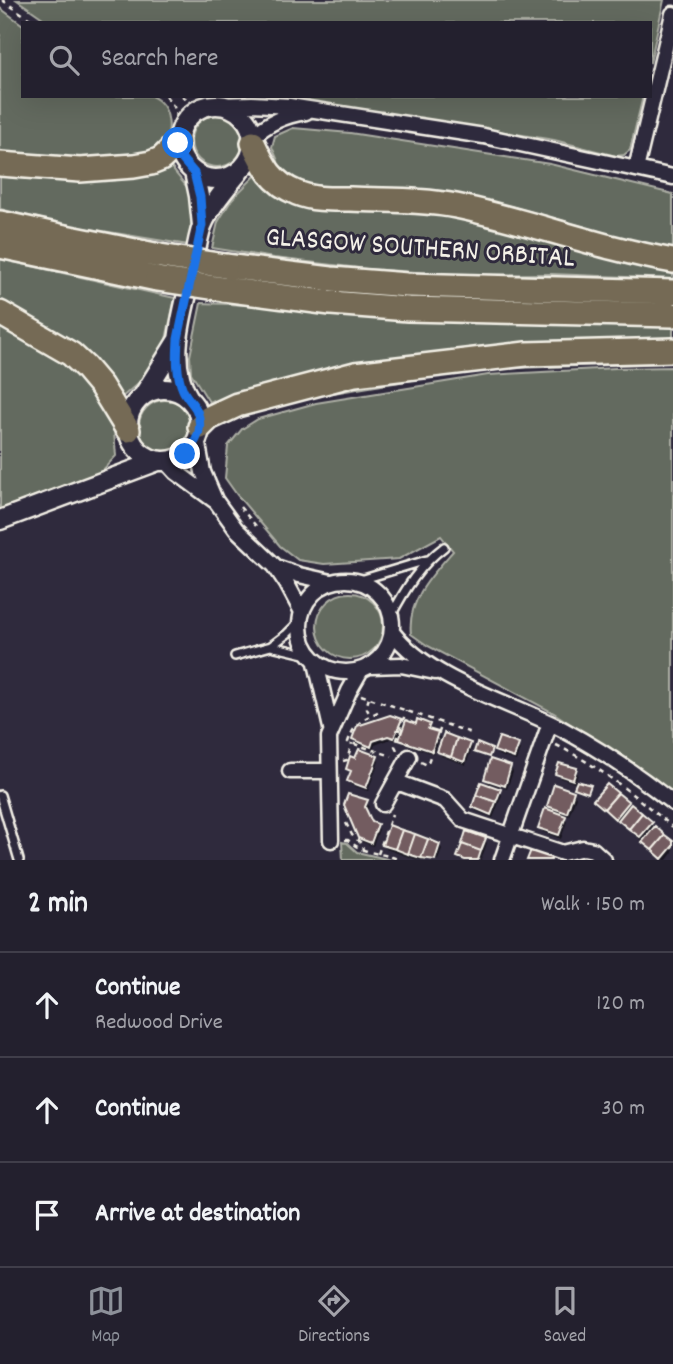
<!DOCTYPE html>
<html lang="en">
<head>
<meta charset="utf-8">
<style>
	:root { --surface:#23202e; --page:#2f2d3a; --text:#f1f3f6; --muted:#a3a3aa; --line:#403e4a; --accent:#8c9099 }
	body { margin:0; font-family:Dekko,sans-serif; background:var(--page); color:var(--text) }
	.stop { position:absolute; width:21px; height:21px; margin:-16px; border:5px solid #1a73e8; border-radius:50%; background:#fff }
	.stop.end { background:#1a73e8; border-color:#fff; box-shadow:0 2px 7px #0008 }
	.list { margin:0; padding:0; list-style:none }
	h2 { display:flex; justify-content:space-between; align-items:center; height:91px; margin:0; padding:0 28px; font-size:30px }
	h2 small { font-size:23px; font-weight:400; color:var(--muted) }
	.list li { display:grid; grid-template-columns:46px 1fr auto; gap:21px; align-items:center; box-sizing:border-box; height:105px; padding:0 28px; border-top:2px solid var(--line) }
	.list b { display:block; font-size:26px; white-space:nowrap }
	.list p { margin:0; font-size:23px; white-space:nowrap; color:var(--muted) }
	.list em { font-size:23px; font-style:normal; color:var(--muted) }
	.icon { flex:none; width:38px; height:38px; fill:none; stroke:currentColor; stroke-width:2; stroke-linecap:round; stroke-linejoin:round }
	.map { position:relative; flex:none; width:673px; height:860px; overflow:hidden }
	.search { position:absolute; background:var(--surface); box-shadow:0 7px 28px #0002; left:21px; right:21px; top:21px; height:77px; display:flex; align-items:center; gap:18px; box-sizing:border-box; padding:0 24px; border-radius:0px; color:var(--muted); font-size:26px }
	.sheet { height:406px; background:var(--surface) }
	nav { display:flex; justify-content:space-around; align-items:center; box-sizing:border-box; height:98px; border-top:2px solid var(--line); background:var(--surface); font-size:19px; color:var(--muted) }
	nav a { display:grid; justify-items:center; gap:4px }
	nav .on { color:var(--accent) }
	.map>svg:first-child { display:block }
	.green { fill:#646b5f; stroke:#acaea4; stroke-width:2 }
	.shadow { fill:#0007 }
	.building { fill:#735c61; stroke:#f4f1e8; stroke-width:2 }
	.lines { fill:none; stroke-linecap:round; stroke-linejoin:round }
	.service-casing { stroke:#f4f1e8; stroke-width:12 }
	.minor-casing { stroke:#f4f1e8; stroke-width:19 }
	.tertiary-casing { stroke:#f4f1e8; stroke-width:23 }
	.trunk-casing { stroke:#f4f1e8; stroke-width:28 }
	.path { stroke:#f4f1e8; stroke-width:2.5; stroke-dasharray:5 5; stroke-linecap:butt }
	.service { stroke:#2f2a3d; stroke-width:7 }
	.minor { stroke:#2f2a3d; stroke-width:14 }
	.tertiary { stroke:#2f2a3d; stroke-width:18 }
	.trunk { stroke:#746b55; stroke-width:23 }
	.trunk-bridge-casing { stroke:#f4f1e8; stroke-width:28; stroke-linecap:butt }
	.trunk-bridge { stroke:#746b55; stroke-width:23 }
	.route { stroke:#1a73e8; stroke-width:9 }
	.labels { text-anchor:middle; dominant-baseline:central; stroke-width:6; stroke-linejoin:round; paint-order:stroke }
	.street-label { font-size:28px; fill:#f4f1e8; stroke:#2f2a3d }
</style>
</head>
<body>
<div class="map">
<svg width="673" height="860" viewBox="0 0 673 860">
	<rect width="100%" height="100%" fill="#2f2a3d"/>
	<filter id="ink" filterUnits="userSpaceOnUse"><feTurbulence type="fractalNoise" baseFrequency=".0143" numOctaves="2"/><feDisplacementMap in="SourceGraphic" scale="14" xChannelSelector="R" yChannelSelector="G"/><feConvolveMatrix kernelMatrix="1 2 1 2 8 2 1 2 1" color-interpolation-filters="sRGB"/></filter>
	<g filter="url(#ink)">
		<!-- green -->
		<path class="green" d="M17,0H664L650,63V23H50Z
			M0,8L23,25V96H151C172,105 172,132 163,149L127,158L54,157L0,154Z
			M227,96H643L630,150L624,155L616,156L554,140L306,101L267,99L244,100Z
			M191 141a26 26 0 1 1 52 0a26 26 0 1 1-52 0Z
			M293,128L350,133L550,164L673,194V249C583,232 496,192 403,189C378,188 317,198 298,186C289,182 282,171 275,164L278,161L272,147L275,136Z
			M170,166L187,187L193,212L188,245L66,225L0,209V172Z
			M258,173L276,192L418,208L673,268V279L552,274L464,275L367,269L274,258L212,248L218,222L232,199Z
			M0,259L175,298L164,349L144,378L120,399L0,307Z
			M201,303C268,304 335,314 402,318C492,324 583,324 673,327V344L216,403L213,400L209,402L191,373L190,356Z
			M0,325L33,340L76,372L102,409L114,432L116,456L101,472L0,509Z
			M673,359V363L514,368L418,379L327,394L262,409L228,421L240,413L318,392L384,380L511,364Z
			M673,367V796L625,760L554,713L428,646L411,634C407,600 432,575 453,551L441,536L399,559L324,564L298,560L280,546L237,495L225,478L228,446L242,429L258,419L316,403L488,375L616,368Z
			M139 426a26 26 0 1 1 52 0a26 26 0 1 1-52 0Z
			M317 626a33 33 0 1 1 66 0a33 33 0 1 1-66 0Z
			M342,842L347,843L357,852L391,860H343Z"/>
		<!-- shadow -->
		<path class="shadow" d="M401,721L405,727L429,725L431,729V731L437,734L440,738L434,754L403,743L399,736L396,741L391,739L375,745L373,750L356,743L354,739Z
			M470,744L472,748L466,765L441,756L439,752Z
			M518,746L520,750L516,761L498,755L496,751Z
			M377,757L379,761L368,791L351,785L349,781L352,774L348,769L356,760Z
			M510,768L513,772L507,789L488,783L486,779Z
			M575,770L578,774L575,782L590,787L589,793L577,789L578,784L560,778L557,774Z
			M499,791L502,795L493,818L476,811L474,807Z
			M573,792L576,797L569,816L563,814L567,821L561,839L543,832L540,828L553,813L549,806Z
			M595,801L627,803L630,808L651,823L654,827L673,844V852L667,860H663L623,824L620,819L618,821L597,805Z
			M366,802L369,806L366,812L372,823L376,825L379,829L373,846L362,842L346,805Z
			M485,839L487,843L481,860H461L459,857Z
			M384,845H439L442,849L438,860H418L386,849Z"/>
		<!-- building -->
		<path class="building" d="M390,715L402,719L394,738L388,736L373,741L371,747L352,739L357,726Z
			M417,719L430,724L428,729L438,732L432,751L399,740L406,720L416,724Z
			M444,733L457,738L451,757L437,752Z
			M499,737L519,744L514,758L494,751Z
			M457,738L471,743L464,762L451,757Z
			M477,743L492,749L489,757L474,752Z
			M359,749L378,756L366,788L347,781L351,771L346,769L350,756L355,758Z
			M490,759L511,766L505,786L484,779Z
			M559,763L577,768L573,780L555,774Z
			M577,781L591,785L588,793L574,788Z
			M481,782L501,789L496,802L476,795Z
			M554,784L574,791L567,813L547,806Z
			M607,784L618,793L604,809L593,800Z
			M618,793L629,802L615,819L604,809Z
			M348,794L368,800L365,807L372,822L378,824L371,843L358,838L344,805Z
			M476,795L496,802L491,815L472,807Z
			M631,804L642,813L629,829L618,820Z
			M545,808L566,816L559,835L538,828Z
			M642,813L653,822L640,837L629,829Z
			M389,825L402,830L395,849L382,845Z
			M655,826L665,835L652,850L642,842Z
			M402,830L415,834L408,854L395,849Z
			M466,831L486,838L481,851L462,844Z
			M415,834L428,839L421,858L408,854Z
			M665,835L673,841V846L662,859L652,850Z
			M428,839L440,844L435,860L421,858Z
			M462,844L481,851L478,860H465L457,857Z
			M531,850L552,857L551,860H527Z"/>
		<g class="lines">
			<!-- service casing -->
			<g class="service-casing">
				<path id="service" d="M357,581L427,560
					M391,616C405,589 420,565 444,547
					M300,621L287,634L271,646L309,655
					M235,656L271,646
					M0,795L19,860"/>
			</g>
			<!-- minor casing -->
			<g class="minor-casing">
				<path id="minor" d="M221,105L252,104L289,106L484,136L673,177
					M253,137C268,122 285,115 306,112
					M636,169L673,14
					M197,439L203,472L215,500L236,529L275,566L287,584L302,612
					M166,461L176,472L214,500
					M276,567L299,575L331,582
					M300 626a46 46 0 1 1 92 0a46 46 0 1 1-92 0Z
					M392,632C432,682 506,700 562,729C601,750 638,775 673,803
					M316,663L331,728
					M371,666L401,665L435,672
					M290,771H329
					M397,782L445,800L463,820L563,853L583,848L593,850L604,860
					M383,804L409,757
					M331,840L329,737L349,691L361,670
					M502,860L550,723"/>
			</g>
			<!-- tertiary casing -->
			<g class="tertiary-casing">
				<path id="tertiary" d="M179 142a37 37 0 1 1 74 0a37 37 0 1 1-74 0Z
					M194,172L199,196L202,225
					M128 425a36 36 0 1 1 72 0a36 36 0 1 1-72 0Z
					M144,394L177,341
					M190,400C165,362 183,314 192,273C195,258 197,240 202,226C210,206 226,188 239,172
					M0,520L158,461"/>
			</g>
			<!-- trunk casing -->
			<g class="trunk-casing">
				<path id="trunk" d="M253,143C264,167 272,183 297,193C314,200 332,199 350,199C385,201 421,199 456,206C529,221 599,248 673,261
					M0,164L80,170L134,166L151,163L161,159L178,143
					M0,223L60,236L160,256
					M0,246L157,279
					M225,266L331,279L407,285L673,292
					M223,289L331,303L408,309L673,315
					M0,313L71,354L85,367L101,386L128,430
					M200,427L209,418L237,405L355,374L526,354L673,350"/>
			</g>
			<!-- path -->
			<path class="path" d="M2,0L36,23
				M166,96L174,107L180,124
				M182,96L202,108
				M240,507L256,526
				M361,695L471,733
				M369,698L366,707L370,715
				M378,712C361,720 354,724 348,742L392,756
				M556,745C598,765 636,797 673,827
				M397,750L395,746L406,711
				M343,761L347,760L352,743
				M421,762L427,765L442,724
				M346,823L352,835L362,844L363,851
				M345,840H348C366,856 379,851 400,860
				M378,854L392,814"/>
			<!-- service -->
			<use href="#service" class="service"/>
			<!-- minor -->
			<use href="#minor" class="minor"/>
			<!-- tertiary -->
			<use href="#tertiary" class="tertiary"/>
			<!-- trunk -->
			<use href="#trunk" class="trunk"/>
			<!-- trunk-bridge casing -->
			<g class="trunk-bridge-casing">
				<path id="trunk-bridge" d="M160,256L225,266
					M157,279L223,289"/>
			</g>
			<!-- trunk-bridge -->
			<use href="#trunk-bridge" class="trunk-bridge"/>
		</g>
	</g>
	<g class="lines" filter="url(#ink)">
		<!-- route -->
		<path class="route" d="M178,143L182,159L194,173L200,197L202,225L178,339C177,356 176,374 183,390C186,397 192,402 196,409C204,426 198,442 185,454"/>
	</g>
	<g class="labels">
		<!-- street labels -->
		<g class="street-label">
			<text transform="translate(420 250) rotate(4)">GLASGOW SOUTHERN ORBITAL</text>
		</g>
	</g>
</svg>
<div class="stop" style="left:178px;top:143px"></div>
<div class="stop end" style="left:185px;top:454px"></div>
<div class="search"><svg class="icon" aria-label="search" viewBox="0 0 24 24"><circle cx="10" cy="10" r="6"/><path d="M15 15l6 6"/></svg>Search here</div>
</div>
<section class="sheet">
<h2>2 min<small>Walk · 150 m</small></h2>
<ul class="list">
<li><svg class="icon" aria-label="ahead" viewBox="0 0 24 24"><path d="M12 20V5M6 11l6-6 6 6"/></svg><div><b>Continue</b><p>Redwood Drive</p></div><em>120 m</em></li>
<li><svg class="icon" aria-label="ahead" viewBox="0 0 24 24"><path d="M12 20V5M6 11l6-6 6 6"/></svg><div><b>Continue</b></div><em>30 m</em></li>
<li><svg class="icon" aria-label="arrive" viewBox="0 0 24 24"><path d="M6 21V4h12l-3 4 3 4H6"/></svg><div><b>Arrive at destination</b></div></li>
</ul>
</section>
<nav>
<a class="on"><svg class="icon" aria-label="map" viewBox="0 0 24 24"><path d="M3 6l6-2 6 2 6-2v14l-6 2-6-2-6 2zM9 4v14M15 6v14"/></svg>Map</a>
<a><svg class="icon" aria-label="directions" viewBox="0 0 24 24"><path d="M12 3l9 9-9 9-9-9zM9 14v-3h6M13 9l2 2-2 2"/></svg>Directions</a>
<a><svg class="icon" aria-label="saved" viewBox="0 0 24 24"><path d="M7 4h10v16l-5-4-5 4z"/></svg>Saved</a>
</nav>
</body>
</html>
